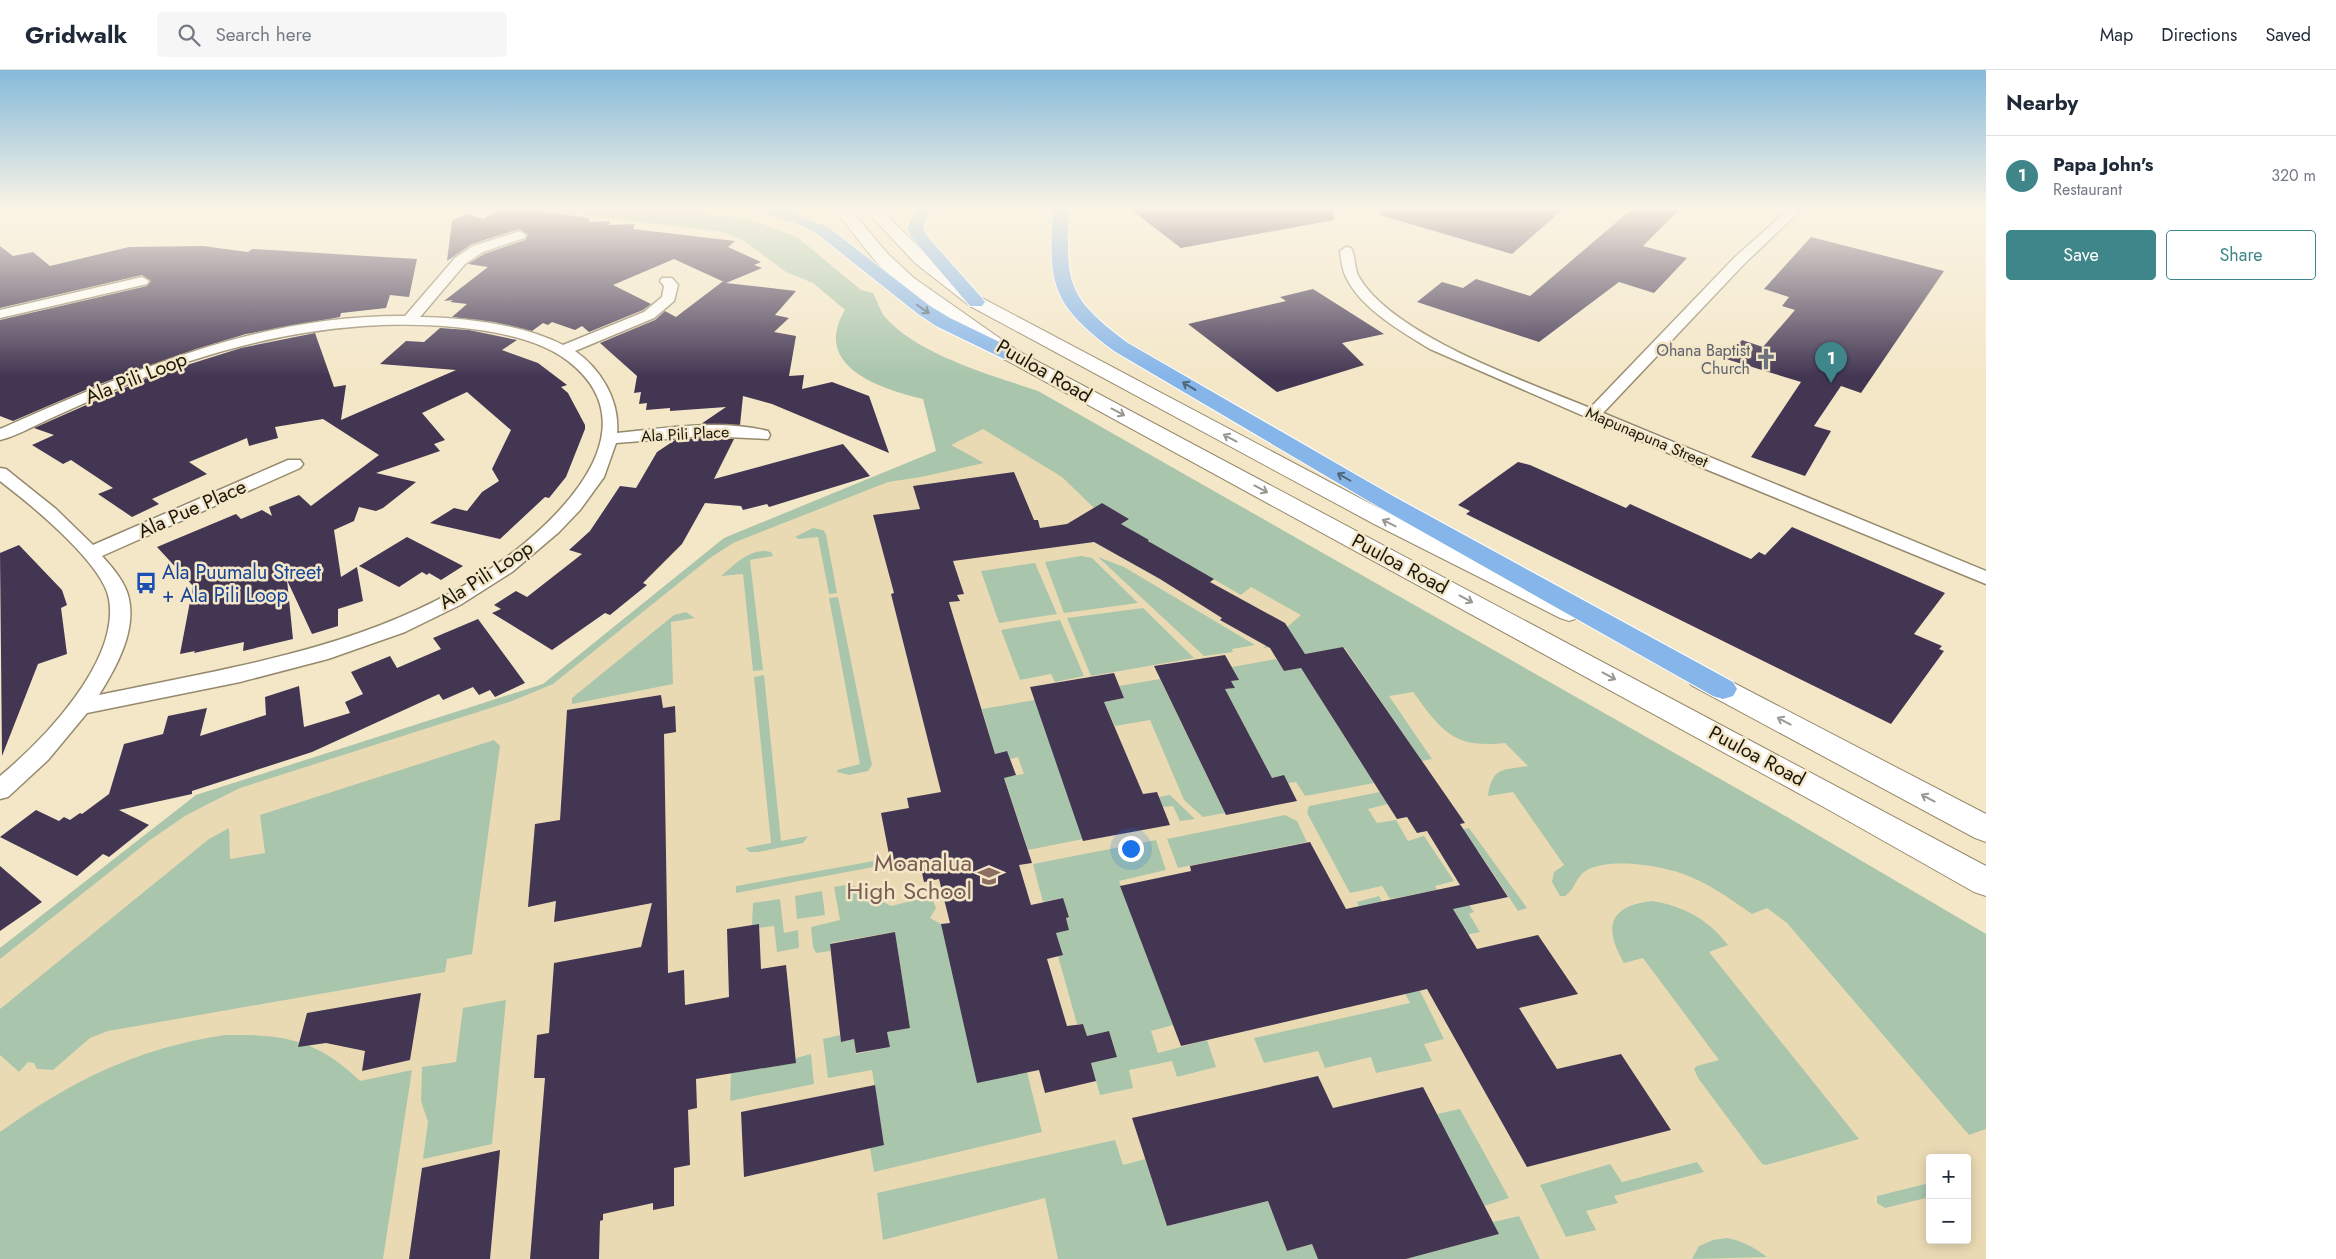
<!DOCTYPE html>
<html lang="en">
<head>
<meta charset="utf-8">
<style>
	:root { --surface:#fff; --page:#f6f6f7; --text:#1f2937; --muted:#747a83; --line:#e0e1e3; --accent:#3e8689 }
	body { margin:0; font-family:Jost,sans-serif; background:var(--page); color:var(--text) }
	.controls { position:absolute; right:15px; bottom:15px; display:grid; overflow:hidden; border-radius:5px; box-shadow:0 2px 12px #0003 }
	.controls button { width:45px; height:45px; display:grid; place-items:center; padding:0; border:0; border-bottom:1px solid var(--line); background:var(--surface); color:var(--text); font:25px sans-serif }
	.you { position:absolute; left:1130px; top:778px; width:18px; height:18px; margin:-12px; border:4px solid #fff; border-radius:50%; background:#1a73e8; box-shadow:0 0 0 8px #1a73e833 }
	.badge { display:grid; place-items:center; width:32px; height:32px; border-radius:50%; background:var(--accent); color:#fff; font-size:16px; font-weight:700 }
	.pin { position:absolute; translate:-50% -41px; filter:drop-shadow(0 1px 2px #0008) }
	.pin::after { content:''; position:absolute; top:26px; width:18px; height:15px; background:inherit; clip-path:polygon(0 0,100% 0,50% 100%) }
	.list { margin:0; padding:0; list-style:none }
	h2 { display:flex; justify-content:space-between; align-items:center; height:65px; margin:0; padding:0 20px; font-size:21px }
	h2 small { font-size:16px; font-weight:400; color:var(--muted) }
	.list li { display:grid; grid-template-columns:32px 1fr auto; gap:15px; align-items:center; box-sizing:border-box; height:80px; padding:0 20px; border-top:1px solid var(--line) }
	.list b { display:block; font-size:19px; white-space:nowrap }
	.list p { margin:0; font-size:16px; white-space:nowrap; color:var(--muted) }
	.list em { font-size:16px; font-style:normal; color:var(--muted) }
	.actions { display:flex; gap:10px; padding:15px 20px }
	.actions a { flex:1; padding:11px 0; border:1px solid var(--accent); border-radius:5px; text-align:center; font-size:18px; color:var(--accent) }
	.actions .main { background:var(--accent); color:#fff }
	.icon { flex:none; width:28px; height:28px; fill:none; stroke:currentColor; stroke-width:2; stroke-linecap:round; stroke-linejoin:round }
	.map { position:relative; flex:none; width:1986px; height:1189px; overflow:hidden }
	header { display:flex; align-items:center; gap:30px; box-sizing:border-box; height:70px; padding:0 25px; background:var(--surface); border-bottom:1px solid var(--line) }
	header strong { font-size:24px }
	nav { display:flex; gap:28px; margin-inline-start:auto; font-size:18px }
	.search { width:350px; height:45px; background:var(--page); display:flex; align-items:center; gap:12px; box-sizing:border-box; padding:0 18px; border-radius:5px; color:var(--muted); font-size:19px }
	main { display:flex }
	aside { flex:1; background:var(--surface) }
	.map>svg:first-child { display:block }
	.built { fill:#eadab4; fill-rule:evenodd }
	.green { fill:#a9c6ac }
	.building { fill:#433653 }
	.lines { fill:none; stroke-linecap:round; stroke-linejoin:round }
	.minor-casing { stroke:#968a6d; stroke-width:3 }
	.secondary-casing { stroke:#968a6d; stroke-width:2 }
	.motorway-casing { stroke:#fff; stroke-width:2 }
	.minor { fill:#fff; fill-rule:evenodd }
	.secondary { fill:#fff; fill-rule:evenodd }
	.motorway { fill:#85b5e9; fill-rule:evenodd }
	.oneway { stroke:#50667a }
	.oneway2 { stroke:#989792 }
	.labels { text-anchor:middle; dominant-baseline:central; stroke-width:5; stroke-linejoin:round; paint-order:stroke }
	.far-worship-label { font-size:16px; fill:#5b616d; stroke:#f4e7c8; text-anchor:end }
	.far-street-label { font-size:16px; fill:#1b170c; stroke:#f4e7c8 }
	.street-label { font-size:20px; fill:#1b170c; stroke:#f4e7c8 }
	.transit-label { font-size:20px; fill:#164399; stroke:#f4e7c8; text-anchor:start }
	.near-education-label { font-size:24px; fill:#785e54; stroke:#f4e7c8; text-anchor:end }
</style>
</head>
<body>
<header>
<strong>Gridwalk</strong>
<div class="search"><svg class="icon" aria-label="search" viewBox="0 0 24 24"><circle cx="10" cy="10" r="6"/><path d="M15 15l6 6"/></svg>Search here</div>
<nav><a>Map</a><a>Directions</a><a>Saved</a></nav>
</header>
<main>
<div class="map">
<svg width="1986" height="1189" viewBox="0 0 1986 1189">
	<rect width="100%" height="100%" fill="#f4e7c8"/>
	<!-- built -->
	<path class="built" d="M1038,321L1787,747L1986,864V1189H0V878L196,725L543,614L724,468L936,381L924,333ZM1930,1088H1967V1170H1930Z"/>
	<!-- green -->
	<path class="green" d="M533,139H681L757,152L797,167L861,220L873,223C877,230 880,241 885,247C918,285 991,305 1038,321L1787,747L1986,864V1059L1969,1065L1787,853L1767,838L1752,844C1733,831 1714,817 1693,808C1667,796 1613,787 1587,800C1576,806 1575,820 1565,826H1560L1552,812L1554,802L1564,795L1513,722L1488,726C1492,697 1503,700 1528,696L1505,673C1453,679 1441,660 1413,622L1389,626L1432,689L1422,691L1344,577L1305,584L1297,573L1263,578L1301,545L1251,517L1241,525L1151,473L1149,470L1121,454L1129,449L1102,433L1094,438L1062,407L983,359L951,375L984,393L921,407L888,412L733,473L710,488L553,614L512,631L240,718L206,735L185,746L150,770L0,889V878L196,725L543,614L724,468L936,381L923,329C880,319 811,296 845,240L813,213L786,202L744,171L723,162Z
		M813,458L823,460L826,464L837,523L829,524L818,467L799,469L795,467Z
		M766,481L771,482L773,486L750,490L763,600L753,601L743,504L721,506C734,495 748,480 766,481Z
		M1081,486L1092,488L1138,533L1064,543L1045,492Z
		M1098,487L1124,497L1255,575L1232,579L1233,582L1204,586Z
		M1035,493L1057,544L999,553L981,501Z
		M838,527L872,695L868,701L849,705L837,702V700L860,694L829,528Z
		M1143,538L1194,588L1091,606L1067,548Z
		M686,542L695,548L671,552L673,614L572,634V628L674,545Z
		M1060,550L1084,606L1055,612L1051,604L1020,610L1001,560Z
		M1276,589L1284,601L1301,598L1374,713L1305,726L1296,712L1288,713L1284,705L1272,708L1225,619L1235,618L1231,611L1238,610L1232,597Z
		M764,605L781,771L808,766L803,773L758,782H750L745,778L771,773L754,607Z
		M1160,609L1225,743L1203,747L1184,730L1150,650L1115,656L1104,632L1124,628L1119,616Z
		M1035,630L1083,769L1028,780L1004,707L1024,704L1018,687L1010,689L1007,681L995,684L982,639Z
		M494,670L500,676L472,884L447,889L445,902L108,961L90,968L53,1000L37,999L34,993L28,992L19,1002L0,985V939L209,769L229,758L230,789L265,783L260,745Z
		M1380,722L1388,734L1368,739L1377,753L1396,750L1408,771L1424,766L1454,811L1435,816L1437,820L1390,829L1382,816L1350,823L1307,743L1309,736Z
		M1170,725L1195,749L1180,751L1173,736L1163,737L1159,727Z
		M1285,745L1297,751L1307,772L1178,798L1167,769Z
		M1469,758L1527,838L1518,841L1477,779L1444,785L1432,765Z
		M1156,770L1166,800L1119,811L1173,955L1151,961L1158,983L1207,970L1216,997L1177,1007L1172,991L1129,1000L1133,1018L1100,1025L1091,993L1117,987L1109,961L1087,966L1083,954H1077L1058,886L1063,884L1056,863L1069,860L1066,848L1069,846L1062,828L1043,832L1033,794Z
		M879,790V796L736,823V816Z
		M851,814L891,836L931,826L936,838L930,848L941,854L1027,1002L1042,1062L874,1102L870,1078L884,1074L872,1000L828,1008L823,969L840,965L841,972L854,969L856,984L890,977L887,962L910,958L895,862L830,873V881L816,883L813,877L811,857L840,850L834,817Z
		M1457,817L1474,842L1469,844L1480,862L1410,877L1363,844L1357,832L1379,826L1402,866L1461,853L1441,820Z
		M822,821L825,845L797,849L795,826Z
		M780,829L784,863L798,860L799,878L777,882L774,856L759,858L758,854L752,855L753,833Z
		M1652,831C1684,836 1709,850 1728,875L1709,882L1859,1069L1766,1095L1762,1094L1698,1008L1694,999L1697,996L1719,990L1643,888L1624,893C1603,857 1609,836 1652,831Z
		M1403,887L1444,969L1424,974L1432,991L1376,1003L1371,987L1325,998L1318,981L1264,993L1254,968L1410,933L1388,890Z
		M506,930L492,1074L423,1089L428,1052L421,1031L422,997L456,992L463,938Z
		M225,965C283,964 317,969 360,1011L412,1000L383,1189H0V1062C71,1011 137,978 225,965Z
		M811,984L814,1014L730,1031L731,1003L795,993L796,988Z
		M1460,1039L1509,1128L1484,1136L1437,1044Z
		M1115,1070L1123,1095L1145,1089L1167,1156L1268,1131L1287,1181L1312,1174L1318,1189H1058L1045,1128L883,1170L877,1123Z
		M1697,1092L1704,1102L1614,1126L1618,1133L1586,1141L1596,1160L1566,1167L1540,1115L1610,1094L1622,1112Z
		M1929,1113L1930,1127L1885,1138L1877,1133V1126Z
		M1519,1146L1540,1189H1406L1499,1164L1493,1152Z
		M1727,1168C1743,1171 1754,1177 1767,1187L1692,1189L1699,1176L1713,1170Z"/>
	<!-- building -->
	<path class="building" d="M500,139H523L590,148L589,152L610,151L609,155L635,154L633,159L735,171L728,177L761,192L754,195L762,198L726,213L796,221L775,245L789,248L774,262L796,266L789,306L804,305L802,319L832,312L869,326L889,383L772,334L743,326L740,355L701,354L726,337L670,341V338L646,340L647,333L639,334L641,322L634,323L637,306L600,273L655,250L665,241L676,247L722,212H724L674,189L613,215L651,234L643,240L589,262L582,256L575,260L552,252L548,255L543,253L532,261L494,252L452,247L467,234L450,232L453,230L444,231L488,197L468,194L484,184L525,170L528,165L519,159L472,174L447,191L452,151L466,144L484,149Z
		M1130,139H1333L1334,150L1181,178Z
		M1381,139H1563L1512,184L1380,145Z
		M1632,139H1680L1643,176L1687,188L1654,223L1619,212L1539,272L1417,232L1442,212L1463,218L1476,209L1530,226Z
		M1811,167L1944,201L1861,323L1841,316L1814,356L1831,361L1805,406L1751,387L1801,312L1726,289L1742,270L1763,277L1795,240L1782,236L1789,227L1764,219Z
		M0,176L13,186L33,182L50,196L129,177L203,176L248,182L252,179L417,189L409,227L390,225L386,238L341,243L340,247L246,264L196,279L97,315L13,351L0,346V250L147,216L151,211L142,205L0,238Z
		M1313,219L1384,264L1342,273L1364,295L1277,322L1188,254L1286,231L1280,227Z
		M440,258L469,260L517,270L502,280L538,293L567,315L561,317L568,323L585,355V359L566,407L549,428L545,427L500,469L430,453L454,438L467,441L482,422L499,411L492,399L511,360L467,322L422,343L445,370L434,374L440,381L376,403L416,412L383,438L376,441L359,437L354,451L334,460L341,507L357,497L363,531L338,539V556L312,564L287,510L293,569L243,581L244,572L194,583L195,581L180,584L193,516L157,477L236,444L241,449L262,440L272,446L269,437L299,425L311,436L379,385L323,349L275,357L278,368L249,376L247,368L189,392L207,404L152,429L159,434L132,447L98,424L113,418L71,390L63,394L32,375L54,365L34,358L152,306L241,278L315,263L334,317L346,315L341,350L456,300L380,294L406,271L424,272Z
		M705,368L734,369L714,409L843,374L870,406L769,437L767,434L743,440L741,436L705,433L682,474L643,513L647,515L610,545L605,543L552,580L492,543L501,539L494,535L516,521L527,527L582,484L569,480L590,461L620,416L636,418L657,382L675,370Z
		M1518,392L1530,395L1626,438L1630,434L1751,489L1759,482L1765,485L1792,457L1945,523L1914,564L1942,576L1939,579L1944,581L1891,654L1466,444L1470,441L1458,435Z
		M1014,402L1034,450H1038L1040,458L1067,454L1102,433L1129,449L1121,454L1149,470L1148,471L1214,509L1210,512L1285,553L1305,584L1343,577L1465,753L1460,754L1508,827L1453,839L1477,879L1538,865L1578,924L1519,938L1557,999L1621,984L1671,1060L1527,1097L1427,919L1181,976L1120,816L1191,801L1190,796L1310,772L1346,839L1460,815L1427,761L1417,763L1407,747L1397,749L1301,598L1284,601L1270,578L1220,550L1222,548L1160,509L1094,472L953,491L964,524L957,525L960,531L949,532L995,684L1007,681L1016,705L1004,708L1032,793L1019,795L1031,835L1063,828L1069,847L1066,848L1069,860L1056,863L1063,885L1047,889L1067,956L1083,954L1087,966L1109,961L1117,987L1091,993L1096,1011L1045,1023L1039,1000L977,1013L941,854L950,853L939,809L924,812L920,794L892,800L881,743L909,738L907,728L941,722L891,524L894,523L873,445L920,439L913,416Z
		M407,467L463,496L441,510L429,503L427,505L422,502L399,517L359,496Z
		M19,475L62,520L67,535L61,538L67,584L38,594L2,686L0,483Z
		M478,549L525,613L495,627L490,620L479,625L473,617L443,630L439,624L312,682L192,721V724L119,740L149,755L109,787L103,784L77,806L0,767L36,740L59,751L64,747L70,750L80,743L82,744L109,724L124,674L163,664L168,646L207,638L200,666L266,645L265,627L299,616L304,657L350,643L345,632L363,624L351,602L390,586L397,598L441,579L433,568Z
		M1225,585L1239,610L1231,611L1235,618L1225,619L1272,708L1284,705L1297,731L1226,745L1154,596Z
		M1114,603L1124,628L1104,632L1143,724L1157,722L1170,755L1083,771L1030,617Z
		M661,625L663,638L675,636L676,662L664,664L668,903L684,900L685,935L729,927L727,859L759,854L761,899L786,895L796,993L696,1009L697,1038L688,1040L690,1095L674,1098V1136L653,1140V1133L603,1144V1150L600,1151L599,1189H530L545,1008H534L537,965L549,963L554,893L641,877L652,833L554,852L556,831L528,837L535,754L560,750L567,640Z
		M0,796L42,832L0,861Z
		M895,862L910,958L887,962L890,977L856,983L854,969L841,972L830,874Z
		M421,923L410,990L362,1001L365,981L326,973L298,977L307,943Z
		M1318,1006L1333,1038L1423,1017L1499,1164L1406,1189H1318L1312,1174L1287,1181L1268,1131L1167,1156L1132,1048Z
		M875,1015L884,1075L744,1107L741,1042Z
		M500,1080L490,1189H409L422,1098Z"/>
	<g class="lines">
		<!-- minor casing -->
		<g class="minor-casing">
			<path id="minor" d="M1789,139H1802L1745,193L1603,343L1986,501V514L1703,398L1430,279C1402,262 1360,238 1346,207C1342,200 1341,189 1340,181L1346,177L1351,178C1356,187 1354,199 1359,207C1393,266 1528,312 1590,338L1735,187Z
				M520,161L526,165L524,168L483,182L465,194L420,247C467,248 521,254 563,275L644,242L662,227L664,216L660,211L662,208H672L678,215L674,231L654,248L575,281C601,299 620,331 617,363C667,358 719,349 768,361L770,365L768,369L705,366L616,373L604,407L580,440L559,462L512,502L460,535L405,562L328,589L240,612L87,643L48,690L8,727L0,729V706C44,670 120,591 109,529C103,493 29,433 0,411V398L6,399L56,439L93,475L288,390H300L303,394L300,398L102,486C113,498 126,513 129,529C136,562 116,598 99,625C227,598 356,580 470,512C535,473 665,366 568,291C522,255 420,252 363,256C280,262 199,284 123,316C97,327 72,339 47,350C32,357 16,366 0,370V359C132,301 257,245 405,246L455,188L473,176Z
				M142,207L149,211L147,214L0,248V240Z"/>
		</g>
		<!-- secondary casing -->
		<g class="secondary-casing">
			<path id="secondary" d="M834,139H850L888,184L914,208L1018,281L1986,796V826L1974,822L1829,740L1004,289L902,216L876,192Z
				M865,139H881L927,186L982,228L1390,444L1578,536L1582,542L1578,548L1569,551L1560,548L1374,454L970,236L915,193Z
				M1701,598L1711,601L1986,744V772L1975,768L1691,615L1687,608L1691,601Z"/>
		</g>
		<!-- motorway casing -->
		<g class="motorway-casing">
			<path id="motorway" d="M758,139H782L828,157L930,236L950,248L1018,281L1021,285L1018,289H1004L936,256L918,244L816,163L800,155L760,142Z
				M917,139H934L927,147L923,158L926,165L982,228L985,232L982,236H970L911,167L907,158Z
				M1053,139H1069C1066,214 1066,227 1128,273L1393,426L1733,612L1737,619L1733,626L1723,629L1713,626L1377,436L1114,281C1052,234 1048,216 1053,139Z"/>
		</g>
		<!-- minor -->
		<use href="#minor" class="minor"/>
		<!-- secondary -->
		<use href="#secondary" class="secondary"/>
		<!-- motorway -->
		<use href="#motorway" class="motorway"/>
	</g>
	<!-- one-way arrows -->
	<defs><path id="oneway-shaft" d="M-6 0H5M1.5-3L5.5 0L1.5 3" fill="none" stroke-width="1.6" stroke-linecap="round" stroke-linejoin="round" transform="scale(1.25)"/></defs>
	<g class="oneway">
		<use href="#oneway-shaft" transform="translate(923 239) rotate(35)"/>
		<use href="#oneway-shaft" transform="translate(1189 316) rotate(-149)"/>
		<use href="#oneway-shaft" transform="translate(1344 407) rotate(-150)"/>
	</g>
	<g class="oneway2">
		<use href="#oneway-shaft" transform="translate(1118 342) rotate(28)"/>
		<use href="#oneway-shaft" transform="translate(1230 368) rotate(-152)"/>
		<use href="#oneway-shaft" transform="translate(1261 419) rotate(28)"/>
		<use href="#oneway-shaft" transform="translate(1389 453) rotate(-153)"/>
		<use href="#oneway-shaft" transform="translate(1466 529) rotate(28)"/>
		<use href="#oneway-shaft" transform="translate(1609 606) rotate(28)"/>
		<use href="#oneway-shaft" transform="translate(1784 651) rotate(-152)"/>
		<use href="#oneway-shaft" transform="translate(1928 728) rotate(-152)"/>
	</g>
	<!-- sky -->
	<linearGradient id="sky" x2="0" y2="1"><stop stop-color="#85bada"/><stop offset="0.45" stop-color="#faf4e6"/><stop offset="1" stop-color="#faf4e6" stop-opacity="0"/></linearGradient>
	<rect width="1986" height="306" fill="url(#sky)"/>
	<!-- icons -->
	<defs>
		<g id="church-bare" transform="scale(1.725)"><path d="M-1.2-6h2.4v3.5h3.3v2.4h-3.3V6h-2.4V-.1h-3.3v-2.4h3.3Z" fill="#6b7280" stroke="#f4e7c8" stroke-width="2.5" paint-order="stroke"/></g>
		<g id="bus-bare" transform="scale(1.725)"><path d="M-5-6H5V4H4V6H2V4H-2V6H-4V4H-5ZM-3.5-4V0h7V-4ZM-3.5 1.2v1.5H-2V1.2ZM2 1.2v1.5H3.5V1.2Z" fill="#1a4fb4" stroke="#f4e7c8" stroke-width="2.5" paint-order="stroke"/></g>
		<g id="school-bare" transform="scale(1.725)"><path d="M0-5L7-2L0 1L-7-2ZM-4 1L0 2.5L4 1V4Q0 6-4 4Z" fill="#8d6e63" stroke="#f4e7c8" stroke-width="2.5" paint-order="stroke"/></g>
	</defs>
	<g fill-rule="evenodd">
		<use href="#church-bare" x="1766" y="289"/>
		<use href="#bus-bare" x="146" y="513"/>
		<use href="#school-bare" x="989" y="806"/>
	</g>
	<g class="labels">
		<!-- far-worship labels -->
		<g class="far-worship-label">
			<text x="1750" y="280">Ohana Baptist<tspan x="1750" dy="18">Church</tspan></text>
		</g>
		<!-- far-street labels -->
		<g class="far-street-label">
			<text transform="translate(685 364) rotate(-3)">Ala Pili Place</text>
			<text transform="translate(1647 367) rotate(23)">Mapunapuna Street</text>
		</g>
		<!-- street labels -->
		<g class="street-label">
			<text transform="translate(1044 301) rotate(30)">Puuloa Road</text>
			<text transform="translate(136 308) rotate(-22)">Ala Pili Loop</text>
			<text transform="translate(192 439) rotate(-24)">Ala Pue Place</text>
			<text transform="translate(1400 494) rotate(28)">Puuloa Road</text>
			<text transform="translate(486 505) rotate(-33)">Ala Pili Loop</text>
			<text transform="translate(1757 686) rotate(28)">Puuloa Road</text>
		</g>
		<!-- transit labels -->
		<g class="transit-label">
			<text x="162" y="502">Ala Puumalu Street<tspan x="162" dy="23">+ Ala Pili Loop</tspan></text>
		</g>
		<!-- near-education labels -->
		<g class="near-education-label">
			<text x="972" y="792">Moanalua<tspan x="972" dy="28">High School</tspan></text>
		</g>
	</g>
</svg>
<div class="controls">
<button>+</button>
<button>−</button>
</div>
<div class="you"></div>
<div class="pin badge" style="left:1831px;top:313px">1</div>
</div>
<aside>
<h2>Nearby<small></small></h2>
<ul class="list">
<li><span class="badge">1</span><div><b>Papa John's</b><p>Restaurant</p></div><em>320 m</em></li>
</ul>
<div class="actions"><a class="main">Save</a><a>Share</a></div>
</aside>
</main>
</body>
</html>
